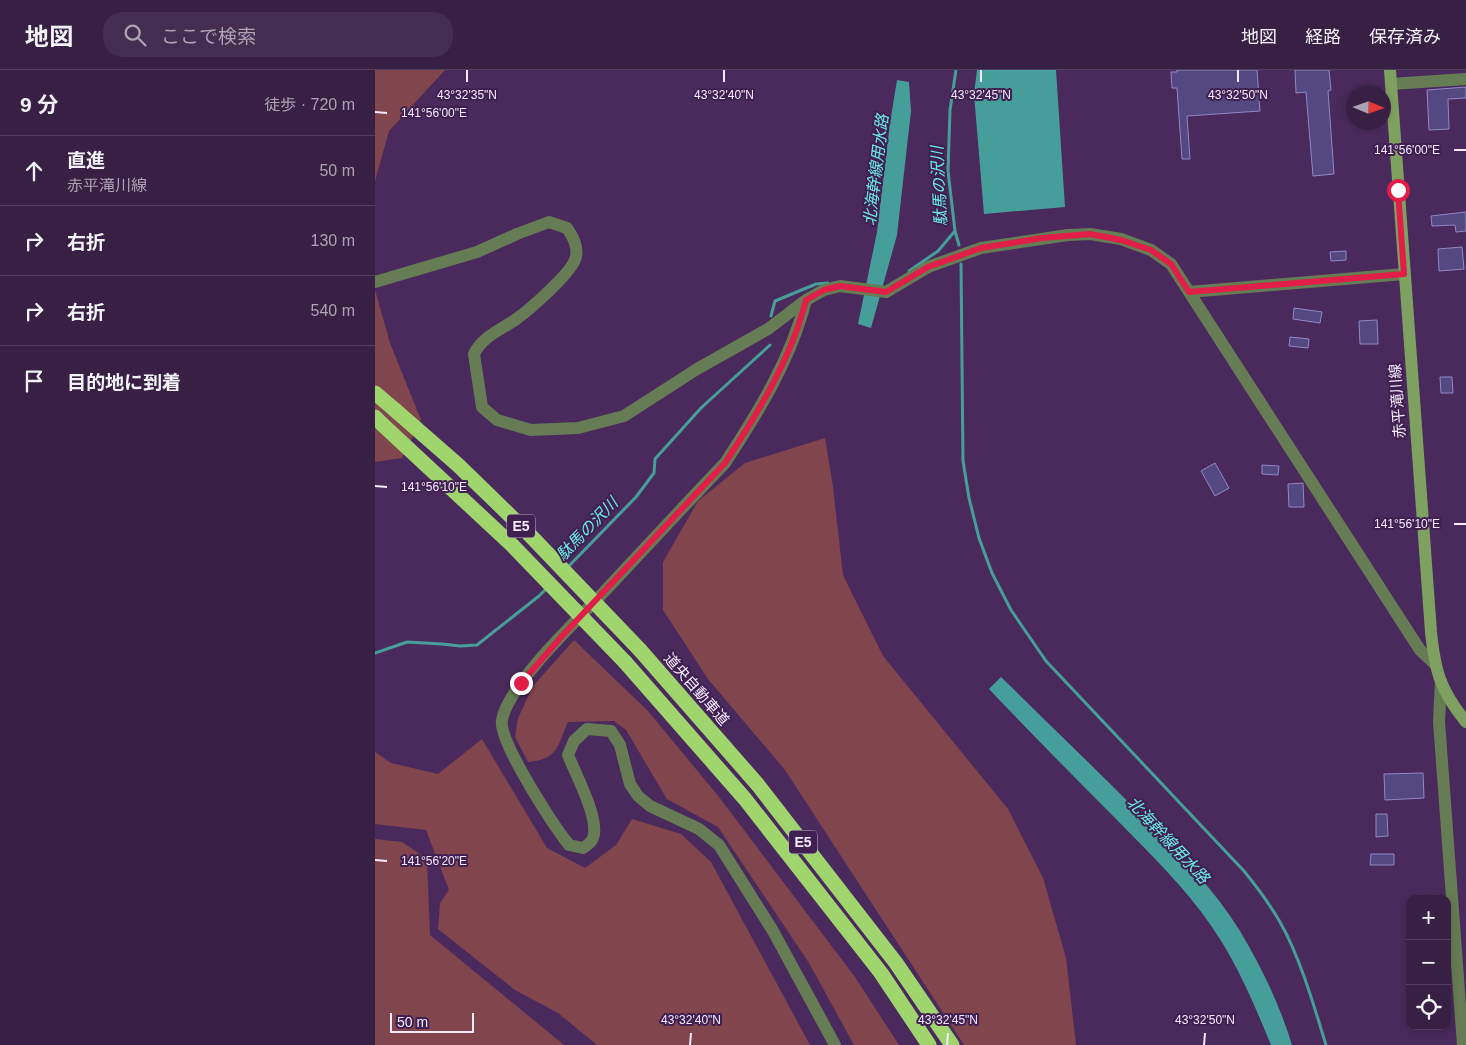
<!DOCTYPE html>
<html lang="ja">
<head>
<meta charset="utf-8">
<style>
	:root { --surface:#382045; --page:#432d50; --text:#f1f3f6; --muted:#aba3b3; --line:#523e5e }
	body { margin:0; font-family:Helvetica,"Noto Sans JP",sans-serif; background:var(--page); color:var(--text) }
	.controls { position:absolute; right:15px; bottom:15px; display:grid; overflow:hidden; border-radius:10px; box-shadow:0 2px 8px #0003 }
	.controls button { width:45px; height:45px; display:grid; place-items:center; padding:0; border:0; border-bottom:1px solid var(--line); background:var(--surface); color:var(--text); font:25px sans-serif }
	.compass { position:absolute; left:971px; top:15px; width:45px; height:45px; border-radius:50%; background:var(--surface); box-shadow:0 2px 8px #0003; rotate:92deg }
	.scale { position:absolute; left:15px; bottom:12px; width:84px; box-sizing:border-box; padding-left:5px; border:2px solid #f4eafc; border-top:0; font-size:14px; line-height:18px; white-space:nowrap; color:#f4eafc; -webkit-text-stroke:4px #3f2051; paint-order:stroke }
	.stop { position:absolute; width:15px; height:15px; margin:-11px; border:4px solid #e11d48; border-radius:50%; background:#fff }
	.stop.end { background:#e11d48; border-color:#fff; box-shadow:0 1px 5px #0008 }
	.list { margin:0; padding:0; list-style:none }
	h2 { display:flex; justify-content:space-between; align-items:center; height:65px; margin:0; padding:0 20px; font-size:21px }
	h2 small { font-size:16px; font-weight:400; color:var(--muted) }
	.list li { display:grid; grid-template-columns:32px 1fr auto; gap:15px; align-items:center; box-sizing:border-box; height:70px; padding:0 20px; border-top:1px solid var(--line) }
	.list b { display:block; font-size:19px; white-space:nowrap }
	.list p { margin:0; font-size:16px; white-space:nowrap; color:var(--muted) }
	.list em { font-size:16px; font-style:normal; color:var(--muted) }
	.icon { flex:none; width:28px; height:28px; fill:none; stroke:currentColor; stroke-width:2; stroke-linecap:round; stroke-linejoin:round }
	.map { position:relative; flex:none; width:1091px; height:975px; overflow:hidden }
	header { display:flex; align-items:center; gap:30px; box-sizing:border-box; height:70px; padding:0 25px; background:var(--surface); border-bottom:1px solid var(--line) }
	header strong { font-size:24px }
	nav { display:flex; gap:28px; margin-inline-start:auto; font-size:18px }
	.search { width:350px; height:45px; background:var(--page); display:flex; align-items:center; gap:12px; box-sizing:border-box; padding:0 18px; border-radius:20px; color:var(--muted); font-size:19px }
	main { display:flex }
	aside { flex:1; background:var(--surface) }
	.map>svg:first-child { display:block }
	.green { fill:#81454e }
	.water { fill:#469e9b }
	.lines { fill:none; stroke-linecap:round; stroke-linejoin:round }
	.stream { stroke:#469e9b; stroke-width:3 }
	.building { fill:#53487f; stroke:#9288c5 }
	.minor { stroke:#667c54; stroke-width:12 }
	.tertiary { stroke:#667c54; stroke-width:12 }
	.secondary { stroke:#7ea060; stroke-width:12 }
	.motorway { stroke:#a0d56e; stroke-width:15 }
	.motorway-bridge { stroke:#a0d56e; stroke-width:15 }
	.route { stroke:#e11d48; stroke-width:6 }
	.ticks { fill:none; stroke:#f4eafc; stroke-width:2 }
	.labels { text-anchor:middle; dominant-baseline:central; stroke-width:4; stroke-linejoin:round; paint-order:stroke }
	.shield { fill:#3f2051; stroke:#beadc9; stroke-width:1 }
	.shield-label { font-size:14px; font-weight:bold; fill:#f4eafc }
	.street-label { font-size:15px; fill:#f4eafc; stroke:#3f2051 }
	.water-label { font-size:16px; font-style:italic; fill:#6aebe6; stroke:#3f2051 }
	.ticks-label { font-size:12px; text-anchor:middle; fill:#f4eafc; stroke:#3f2051; stroke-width:4; stroke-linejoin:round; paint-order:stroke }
</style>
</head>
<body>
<header>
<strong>地図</strong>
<div class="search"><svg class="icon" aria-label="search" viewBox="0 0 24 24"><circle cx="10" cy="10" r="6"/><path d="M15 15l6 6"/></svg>ここで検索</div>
<nav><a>地図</a><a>経路</a><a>保存済み</a></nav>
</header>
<main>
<aside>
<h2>9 分<small>徒歩 · 720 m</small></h2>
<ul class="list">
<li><svg class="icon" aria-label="ahead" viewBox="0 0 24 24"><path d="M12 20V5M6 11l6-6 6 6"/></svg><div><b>直進</b><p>赤平滝川線</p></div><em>50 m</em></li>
<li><svg class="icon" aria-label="right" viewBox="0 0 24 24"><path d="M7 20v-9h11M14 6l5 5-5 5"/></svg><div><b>右折</b></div><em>130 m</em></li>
<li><svg class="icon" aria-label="right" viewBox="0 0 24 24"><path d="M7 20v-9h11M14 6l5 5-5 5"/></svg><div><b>右折</b></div><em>540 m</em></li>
<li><svg class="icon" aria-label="arrive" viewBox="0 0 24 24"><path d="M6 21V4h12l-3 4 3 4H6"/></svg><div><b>目的地に到着</b></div></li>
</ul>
</aside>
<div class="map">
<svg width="1091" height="975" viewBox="0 0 1091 975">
	<rect width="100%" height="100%" fill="#4a2a5c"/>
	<!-- green -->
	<path class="green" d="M0,0H70L14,61L0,111Z
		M0,220L15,273L46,350L27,388L0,392Z
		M450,368L458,417L468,505L508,586L633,739L668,808L691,888L701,975H589L410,700L333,609L288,540V492L323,431L370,393Z
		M199,570L273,641L344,727L480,907L524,975H479L434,893L343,757L292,729L251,660L239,651L193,652C182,676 184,689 153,692L140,667L143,648L158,616Z
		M107,669L172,778L210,798L241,775L257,749L306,764L336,792L435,975H222L183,943L140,920L63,859L65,833L74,820L51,760L0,754V682L16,693L63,704Z
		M0,769L27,772L52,789L55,865L189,975H0Z"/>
	<!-- water -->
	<path class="water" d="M602,0H681L690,137L609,144L599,24Z
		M522,10L534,12L536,41L522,165L496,258L483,254L502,162L515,53Z
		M626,607C675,655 724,702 772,751C805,785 840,820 865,861C886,896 905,935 917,975H896C879,934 862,893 837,857C810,817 774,783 741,749C698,706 656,663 614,619Z"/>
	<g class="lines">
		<!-- stream -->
		<path class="stream" d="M580,161L584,175
			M586,194L588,391L594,428L604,468L617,503L636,540L671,591L869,801C882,817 894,833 905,852C925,887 939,936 951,975
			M534,201L563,181L580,161L573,101L575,40L581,0
			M396,246L400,231L441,214L453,213
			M192,498L261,427L279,403L280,389L326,338L395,275
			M0,583L32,572L67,574L85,576L102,575L164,526L172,518"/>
	</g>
	<!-- building -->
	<path class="building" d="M802,0H882L885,41L812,46L815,89H807L802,18H797L796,2H802Z
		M920,0H954L956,20L953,21L959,104L938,106L931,22L921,23Z
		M1091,17V28L1073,29L1074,59L1054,60L1052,20Z
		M1091,142V161L1081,162L1080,155L1057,156L1056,146Z
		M1087,177L1089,199L1064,201L1063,179Z
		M971,181V190L956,191L955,182Z
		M919,238L947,242L945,253L918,249Z
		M1002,250L1003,274H985L984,251Z
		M915,267L934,269L933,278L914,276Z
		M1065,307H1077L1078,323H1066Z
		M840,393L854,418L840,426L826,401Z
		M887,395L904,396L903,405L887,404Z
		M928,413L929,437H914L913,414Z
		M1048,703L1049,728L1010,730L1009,704Z
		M1001,744H1012L1013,766L1001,767Z
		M996,784H1019V795H995Z"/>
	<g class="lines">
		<!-- minor -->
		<path class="minor" d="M1016,14L1091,9
			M0,212L102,182L142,164L174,152L192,158C198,167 203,176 201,187C198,202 153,241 140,250C125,260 107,267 99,284L107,337L122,350L156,360L203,358L249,346L322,299L393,259L431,230L449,220L465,216L511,222L553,197L606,178L693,165L715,164L746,169L776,180L796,194L1045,580L1060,594
			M814,222L1029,204
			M431,230C416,289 383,343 350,393C309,436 269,479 228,523C202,550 133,615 127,650C123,671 179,756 194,775L208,778C214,774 218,771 219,764C222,744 201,705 193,685L199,671L212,659L236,661L245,675L255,714L263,726L275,736L324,759L344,775L398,861L460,975"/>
		<!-- tertiary -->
		<path class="tertiary" d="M1066,611L1064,652L1088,975"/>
		<!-- secondary -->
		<path class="secondary" d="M1015,0L1056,562C1060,601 1065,620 1091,652"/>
		<!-- motorway -->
		<path class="motorway" d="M0,323L20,340
			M0,347L8,355
			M265,580L383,715L521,893L577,975
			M250,592L370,729L506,903L554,975"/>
		<!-- motorway-bridge -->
		<path class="motorway-bridge" d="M20,340L83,395L152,462L265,580
			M8,355L137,475L250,592"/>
	</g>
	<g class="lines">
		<!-- route -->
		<path class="route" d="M146,613L187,566L350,393C383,343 416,289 431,230L449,220L465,216L511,222L553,197L606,178L667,168L715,164L746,170L776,180L796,194L814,222L1029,204L1023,120"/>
	</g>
	<!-- ticks -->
	<path class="ticks" d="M92,12V0M349,12V0M606,12V0M863,12V0M0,42L12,43M1079,80H1091M0,416L12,417M1079,454H1091M0,790L12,791M315,975L316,963M572,975L573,963M829,975L830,963"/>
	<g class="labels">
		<!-- shield labels -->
		<g class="shield">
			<rect x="132" y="444.5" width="28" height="23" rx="4"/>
			<rect x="414" y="760.5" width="28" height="23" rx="4"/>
		</g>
		<g class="shield-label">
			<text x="146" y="456">E5</text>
			<text x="428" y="772">E5</text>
		</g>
		<!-- street labels -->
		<g class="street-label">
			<text transform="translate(1022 331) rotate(-94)">赤平滝川線</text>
			<text transform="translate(322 619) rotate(49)">道央自動車道</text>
		</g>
		<!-- water labels -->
		<g class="water-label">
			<text transform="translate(501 100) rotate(-83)">北海幹線用水路</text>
			<text transform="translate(564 116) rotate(-93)">駄馬の沢川</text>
			<text transform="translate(212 459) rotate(-46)">駄馬の沢川</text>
			<text transform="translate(793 770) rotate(47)">北海幹線用水路</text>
		</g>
	</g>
	<g class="ticks-label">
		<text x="92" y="29">43°32'35"N</text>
		<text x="349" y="29">43°32'40"N</text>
		<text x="606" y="29">43°32'45"N</text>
		<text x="863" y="29">43°32'50"N</text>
		<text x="59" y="47">141°56'00"E</text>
		<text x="1032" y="84">141°56'00"E</text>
		<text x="59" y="421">141°56'10"E</text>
		<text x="1032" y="458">141°56'10"E</text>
		<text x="59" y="795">141°56'20"E</text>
		<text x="316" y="954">43°32'40"N</text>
		<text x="573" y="954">43°32'45"N</text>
		<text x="830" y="954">43°32'50"N</text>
	</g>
</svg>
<div class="controls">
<button>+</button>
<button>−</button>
<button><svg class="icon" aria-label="locate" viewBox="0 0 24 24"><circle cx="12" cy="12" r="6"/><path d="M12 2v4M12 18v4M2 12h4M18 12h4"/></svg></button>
</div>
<svg class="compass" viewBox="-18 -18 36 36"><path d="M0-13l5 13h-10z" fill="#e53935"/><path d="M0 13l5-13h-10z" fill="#aba3b3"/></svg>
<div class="scale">50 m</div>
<div class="stop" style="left:1023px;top:120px"></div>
<div class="stop end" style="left:146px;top:613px"></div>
</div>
</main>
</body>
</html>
